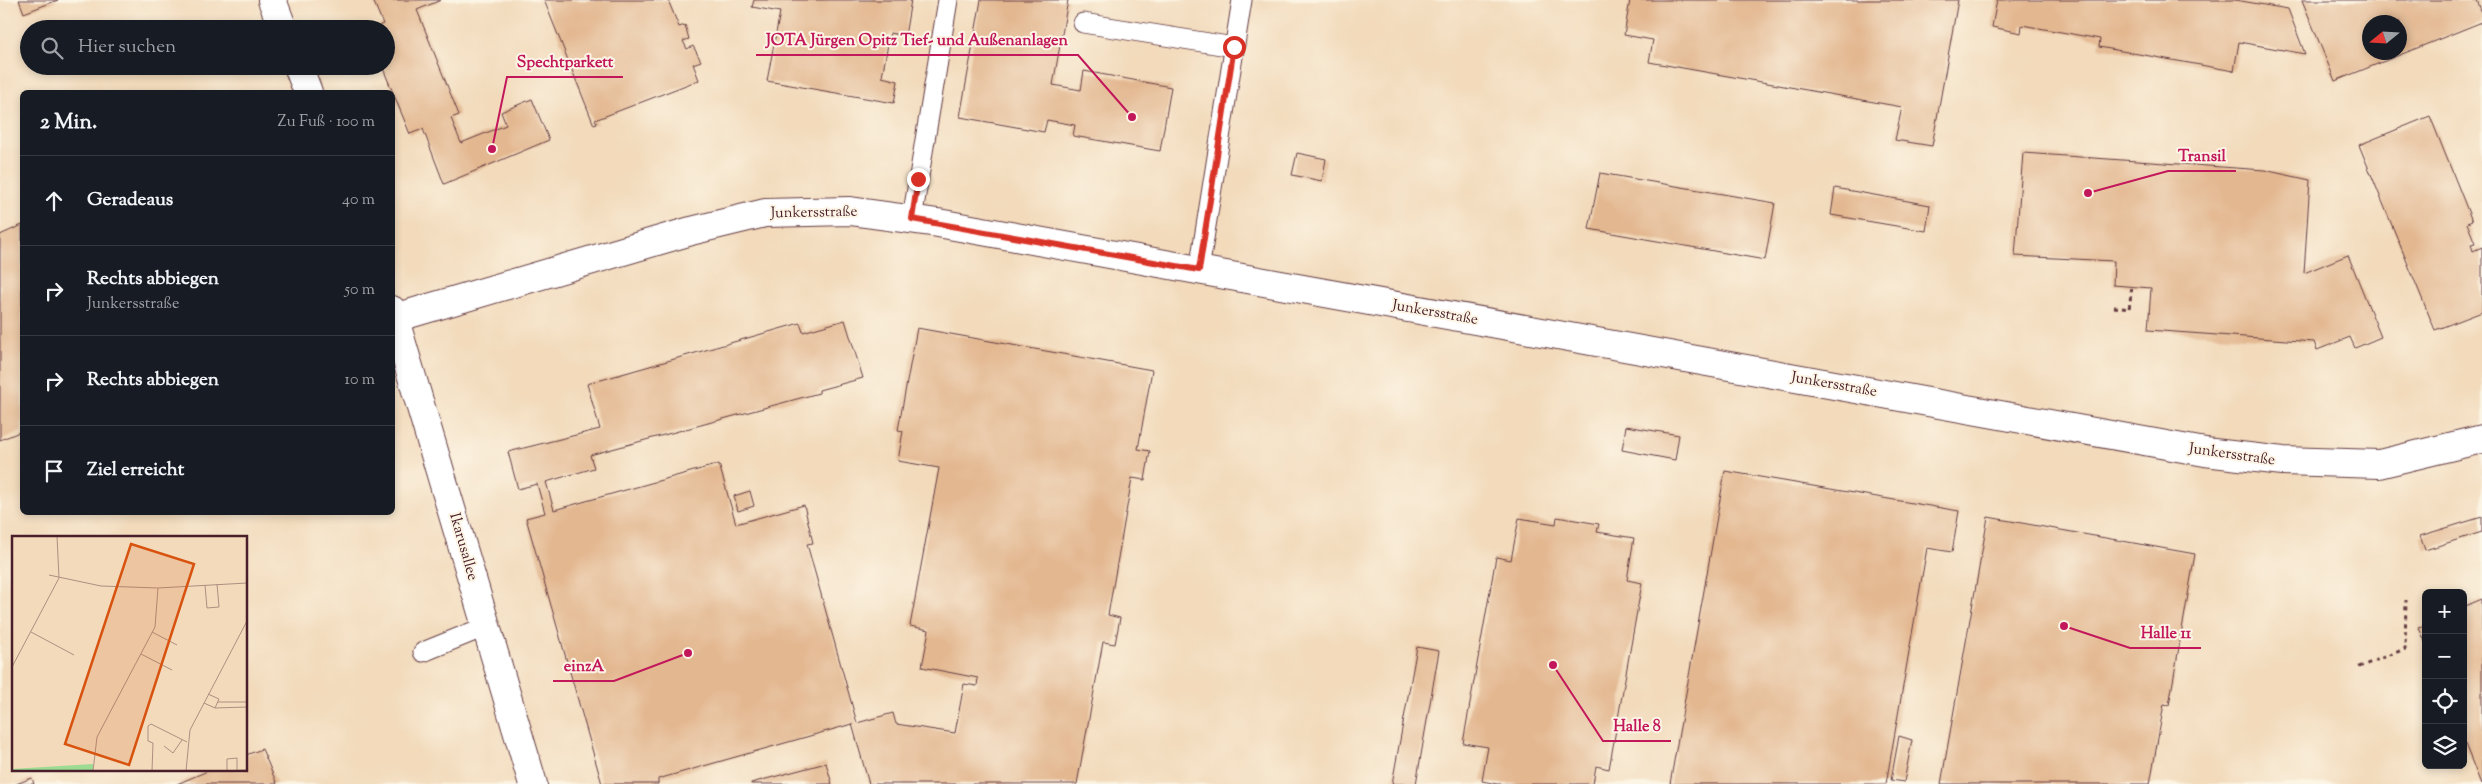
<!DOCTYPE html>
<html lang="de">
<head>
<meta charset="utf-8">
<style>
	:root { --surface:#171b24; --page:#20242c; --text:#f1f3f6; --muted:#9ea1a6; --line:#363941 }
	body { margin:0; font-family:"Sorts Mill Goudy",serif; background:var(--page); color:var(--text) }
	.controls { position:absolute; right:15px; bottom:15px; display:grid; overflow:hidden; border-radius:8px; box-shadow:0 2px 8px #0003 }
	.controls button { width:45px; height:45px; display:grid; place-items:center; padding:0; border:0; border-bottom:1px solid var(--line); background:var(--surface); color:var(--text); font:25px sans-serif }
	.compass { position:absolute; left:2362px; top:15px; width:45px; height:45px; border-radius:50%; background:var(--surface); box-shadow:0 2px 8px #0003; rotate:252deg }
	.stop { position:absolute; width:15px; height:15px; margin:-11px; border:4px solid #d93025; border-radius:50%; background:#fff }
	.stop.end { background:#d93025; border-color:#fff; box-shadow:0 1px 5px #0008 }
	.list { margin:0; padding:0; list-style:none }
	h2 { display:flex; justify-content:space-between; align-items:center; height:65px; margin:0; padding:0 20px; font-size:21px }
	h2 small { font-size:16px; font-weight:400; color:var(--muted) }
	.list li { display:grid; grid-template-columns:32px 1fr auto; gap:15px; align-items:center; box-sizing:border-box; height:90px; padding:0 20px; border-top:1px solid var(--line) }
	.list b { display:block; font-size:19px; white-space:nowrap }
	.list p { margin:0; font-size:16px; white-space:nowrap; color:var(--muted) }
	.list em { font-size:16px; font-style:normal; color:var(--muted) }
	.icon { flex:none; width:28px; height:28px; fill:none; stroke:currentColor; stroke-width:2; stroke-linecap:round; stroke-linejoin:round }
	.map { position:relative; flex:none; width:2482px; height:784px; overflow:hidden }
	.search { position:absolute; background:var(--surface); box-shadow:0 2px 8px #0003; left:20px; top:20px; width:375px; height:55px; display:flex; align-items:center; gap:12px; box-sizing:border-box; padding:0 18px; border-radius:28px; color:var(--muted); font-size:19px }
	.panel { position:absolute; background:var(--surface); box-shadow:0 2px 8px #0003; left:20px; top:90px; width:375px; height:425px; border-radius:8px }
	.map>svg:first-child { display:block }
	.building { fill:#e3b891; fill-rule:evenodd }
	.lines { fill:none; stroke-linecap:round; stroke-linejoin:round }
	.lane-casing { stroke:#633b41; stroke-width:21 }
	.street-casing { stroke:#633b41; stroke-width:30 }
	.path { stroke:#633b41; stroke-width:3; stroke-dasharray:4 4; stroke-linecap:butt }
	.lane { stroke:#fff; stroke-width:19 }
	.street { stroke:#fff; stroke-width:28 }
	.route { stroke:#d93025; stroke-width:6 }
	.labels { text-anchor:middle; dominant-baseline:central; stroke-width:4; stroke-linejoin:round; paint-order:stroke }
	.street-label { font-size:15px; fill:#4a1f2b; stroke:#fcf5e5 }
	.inset-road { fill:none; stroke:#af8f81; stroke-width:1 }
	.view { fill:#d8530f; fill-opacity:0.15; stroke:#d8530f; stroke-width:2.5 }
	.inset-edge { fill:none; stroke:#4a1f2b; stroke-width:2.5 }
	.leader { fill:none; stroke:#c2185b; stroke-width:2 }
	.callout-dot { fill:#c2185b; stroke:#fcf5e5; stroke-width:2 }
	.callout-label { font-size:16px; text-anchor:middle; font-weight:bold; fill:#c2185b; stroke:#fcf5e5; stroke-width:4; stroke-linejoin:round; paint-order:stroke }
</style>
</head>
<body>
<div class="map">
<svg width="2482" height="784" viewBox="0 0 2482 784">
	<rect width="100%" height="100%" fill="#fcf5e5"/>
	<filter id="ink" filterUnits="userSpaceOnUse"><feTurbulence type="fractalNoise" baseFrequency=".02" numOctaves="2"/><feDisplacementMap in="SourceGraphic" scale="10" xChannelSelector="R" yChannelSelector="G"/><feConvolveMatrix kernelMatrix="1 2 1 2 8 2 1 2 1" color-interpolation-filters="sRGB"/></filter>
	<filter id="wash" filterUnits="userSpaceOnUse"><feTurbulence type="fractalNoise" baseFrequency=".0096" numOctaves="4" result="noise"/><feDisplacementMap in="SourceGraphic" scale="20" xChannelSelector="R" yChannelSelector="G"/><feGaussianBlur stdDeviation="1.12" result="paint"/><feColorMatrix in="noise" values="0 0 0 0 0 0 0 0 0 0 0 0 0 0 0 0 0 1.4 0 .05"/><feComposite in="paint" operator="in"/></filter>
	<g filter="url(#wash)">
		<rect width="100%" height="100%" fill="#f2dabb"/>
		<g id="blocks">
			<!-- building -->
			<path class="building" d="M19,0H58L24,13Z
				M373,0H441L417,10L459,115L451,118L461,143L506,125L501,112L532,99L549,140L444,184L423,129L410,134L382,66H386V29H372L383,24Z
				M544,0H668L679,27L685,25L689,39L683,41L687,49L693,46L701,61L693,64L699,80L595,120L597,124L594,125Z
				M754,0H911L905,36L890,33L882,77L898,81L894,103L767,81L780,12L752,7Z
				M981,0H1068L1053,85L1081,90L1084,71L1171,87L1160,151L1073,136L1075,125L1047,120L1044,132L960,117Z
				M1630,0H1958L1932,146L1895,140L1902,107L1649,62L1653,40L1624,35Z
				M1997,0H2235L2288,9L2305,54L2239,42L2234,71L2099,47L2100,39L2022,25L2021,33L1992,27Z
				M2302,0H2477L2482,13V22L2335,81ZM2370,22H2400V52H2370Z
				M2430,116L2472,221L2467,223L2475,243L2471,244L2473,251L2482,247V312L2435,330L2359,145Z
				M1297,153L1326,159L1322,181L1292,175Z
				M2023,153L2264,170L2310,180L2304,273L2348,255L2381,337L2355,348L2350,337L2317,350L2314,342L2148,330L2151,288L2113,285L2114,261L2015,256Z
				M1600,173L1775,203L1765,260L1589,229Z
				M1835,188L1930,205L1926,231L1831,215Z
				M22,225V431L0,440V235Z
				M845,320L863,378L819,390V393L590,455L594,468L546,482L554,510L719,464L736,524L804,505L813,543L807,544L857,723L893,713L896,724L955,733L964,684L977,686L978,678L922,667L929,630L910,626L939,468L898,461L903,431L898,430L917,328L1152,370L1138,449L1150,451L1145,480L1132,478L1108,615L1120,618L1115,644L1103,642L1077,784H869L852,724L658,779V784H602L526,518L545,513L537,484L518,489L508,452L600,429L587,384L800,323L803,332Z
				M1626,426L1679,435L1675,460L1622,450Z
				M1725,471L1959,511L1952,552L1927,548L1886,784H1670Z
				M750,491L754,506L738,511L734,496Z
				M1557,517L1599,524L1597,532L1634,538L1627,580L1642,583L1609,769L1596,766L1593,784H1497L1482,781L1488,747L1463,743L1496,557L1511,560L1519,518L1556,524Z
				M1988,517L2195,554L2169,705L2164,704L2150,784H1941Z
				M2482,517V532L2425,550L2420,536Z
				M2482,599V784H2481L2463,739V607Z
				M2426,626V644L2419,628Z
				M1417,647L1439,651L1416,784H1392Z
				M1899,736L1912,740L1904,782L1891,780Z
				M262,749L277,784H177L210,770H246V755Z
				M826,763L832,784H751V783Z
				M32,778L34,784H16Z"/>
		</g>
	</g>
	<g filter="url(#ink)">
		<use href="#blocks" fill-opacity="0" stroke="#633b41" stroke-width="1"/>
		<g class="lines">
			<!-- lane casing -->
			<g class="lane-casing">
				<path id="lane" d="M1083,23L1234,47
					M912,219L948,0
					M1199,270L1242,0
					M423,652L487,626"/>
			</g>
			<!-- street casing -->
			<g class="street-casing">
				<path id="street" d="M272,0L283,29
					M298,66L308,92
					M392,310L533,784
					M395,318L691,231L765,213L850,211L938,223L2205,452L2283,461L2379,464L2482,439"/>
			</g>
			<!-- path -->
			<path class="path" d="M2114,307L2129,309L2132,286
				M2359,667L2405,649L2406,600"/>
			<!-- lane -->
			<use href="#lane" class="lane"/>
			<!-- street -->
			<use href="#street" class="street"/>
		</g>
	</g>
	<g class="lines" filter="url(#ink)">
		<!-- route -->
		<path class="route" d="M918,179L912,219L1199,270L1234,47"/>
	</g>
	<g class="labels">
		<!-- street labels -->
		<g class="street-label">
			<text transform="translate(814 213) rotate(-1)">Junkersstraße</text>
			<text transform="translate(1435 313) rotate(10)">Junkersstraße</text>
			<text transform="translate(1834 385) rotate(10)">Junkersstraße</text>
			<text transform="translate(2232 455) rotate(8)">Junkersstraße</text>
			<text transform="translate(463 547) rotate(74)">Ikarusallee</text>
		</g>
	</g>
	<!-- overview -->
	<g transform="translate(12 536)">
		<rect width="235" height="235" fill="#f2dabb"/>
		<path d="M81,228V235H0V233Z" fill="#9bdc92"/>
		<path class="inset-road" d="M37,39L89,50L146,52L235,47M193,49L195,72L207,71L205,48M19,96L62,119M140,96L165,109M129,118L160,134M0,131L47,42L45,0M206,166H235M192,167L203,172L207,163L196,158M203,172L235,171M152,210L161,217L170,204M81,235L85,201L143,91L146,52M140,235L141,207L136,205V190L139,188L175,206M174,235L178,194L235,85M210,235L235,234M215,235V223L225,222V234"/>
		<path class="view" d="M119,8L182,28L117,229L53,208Z"/>
		<rect width="235" height="235" class="inset-edge"/>
	</g>
	<!-- callouts -->
	<path class="leader" d="M1132 117L1078 55H756M492 149L507 77H623M2088 193L2168 171H2236M2064 626L2130 648H2201M688 653L614 681H553M1553 665L1603 741H1671"/>
	<g class="callout-dot">
		<circle cx="1132" cy="117" r="5"/>
		<circle cx="492" cy="149" r="5"/>
		<circle cx="2088" cy="193" r="5"/>
		<circle cx="2064" cy="626" r="5"/>
		<circle cx="688" cy="653" r="5"/>
		<circle cx="1553" cy="665" r="5"/>
	</g>
	<g class="callout-label">
		<text x="917" y="45">JOTA Jürgen Opitz Tief- und Außenanlagen</text>
		<text x="565" y="67">Spechtparkett</text>
		<text x="2202" y="161">Transil</text>
		<text x="2166" y="638">Halle 11</text>
		<text x="584" y="671">einzA</text>
		<text x="1637" y="731">Halle 8</text>
	</g>
</svg>
<div class="controls">
<button>+</button>
<button>−</button>
<button><svg class="icon" aria-label="locate" viewBox="0 0 24 24"><circle cx="12" cy="12" r="6"/><path d="M12 2v4M12 18v4M2 12h4M18 12h4"/></svg></button>
<button><svg class="icon" aria-label="layers" viewBox="0 0 24 24"><path d="M12 4l9 5-9 5-9-5zM3 14l9 5 9-5"/></svg></button>
</div>
<svg class="compass" viewBox="-18 -18 36 36"><path d="M0-13l5 13h-10z" fill="#e53935"/><path d="M0 13l5-13h-10z" fill="#9ea1a6"/></svg>
<div class="stop" style="left:1234px;top:47px"></div>
<div class="stop end" style="left:918px;top:179px"></div>
<div class="search"><svg class="icon" aria-label="search" viewBox="0 0 24 24"><circle cx="10" cy="10" r="6"/><path d="M15 15l6 6"/></svg>Hier suchen</div>
<section class="panel">
<h2>2 Min.<small>Zu Fuß · 100 m</small></h2>
<ul class="list">
<li><svg class="icon" aria-label="ahead" viewBox="0 0 24 24"><path d="M12 20V5M6 11l6-6 6 6"/></svg><div><b>Geradeaus</b></div><em>40 m</em></li>
<li><svg class="icon" aria-label="right" viewBox="0 0 24 24"><path d="M7 20v-9h11M14 6l5 5-5 5"/></svg><div><b>Rechts abbiegen</b><p>Junkersstraße</p></div><em>50 m</em></li>
<li><svg class="icon" aria-label="right" viewBox="0 0 24 24"><path d="M7 20v-9h11M14 6l5 5-5 5"/></svg><div><b>Rechts abbiegen</b></div><em>10 m</em></li>
<li><svg class="icon" aria-label="arrive" viewBox="0 0 24 24"><path d="M6 21V4h12l-3 4 3 4H6"/></svg><div><b>Ziel erreicht</b></div></li>
</ul>
</section>
</div>
</body>
</html>
